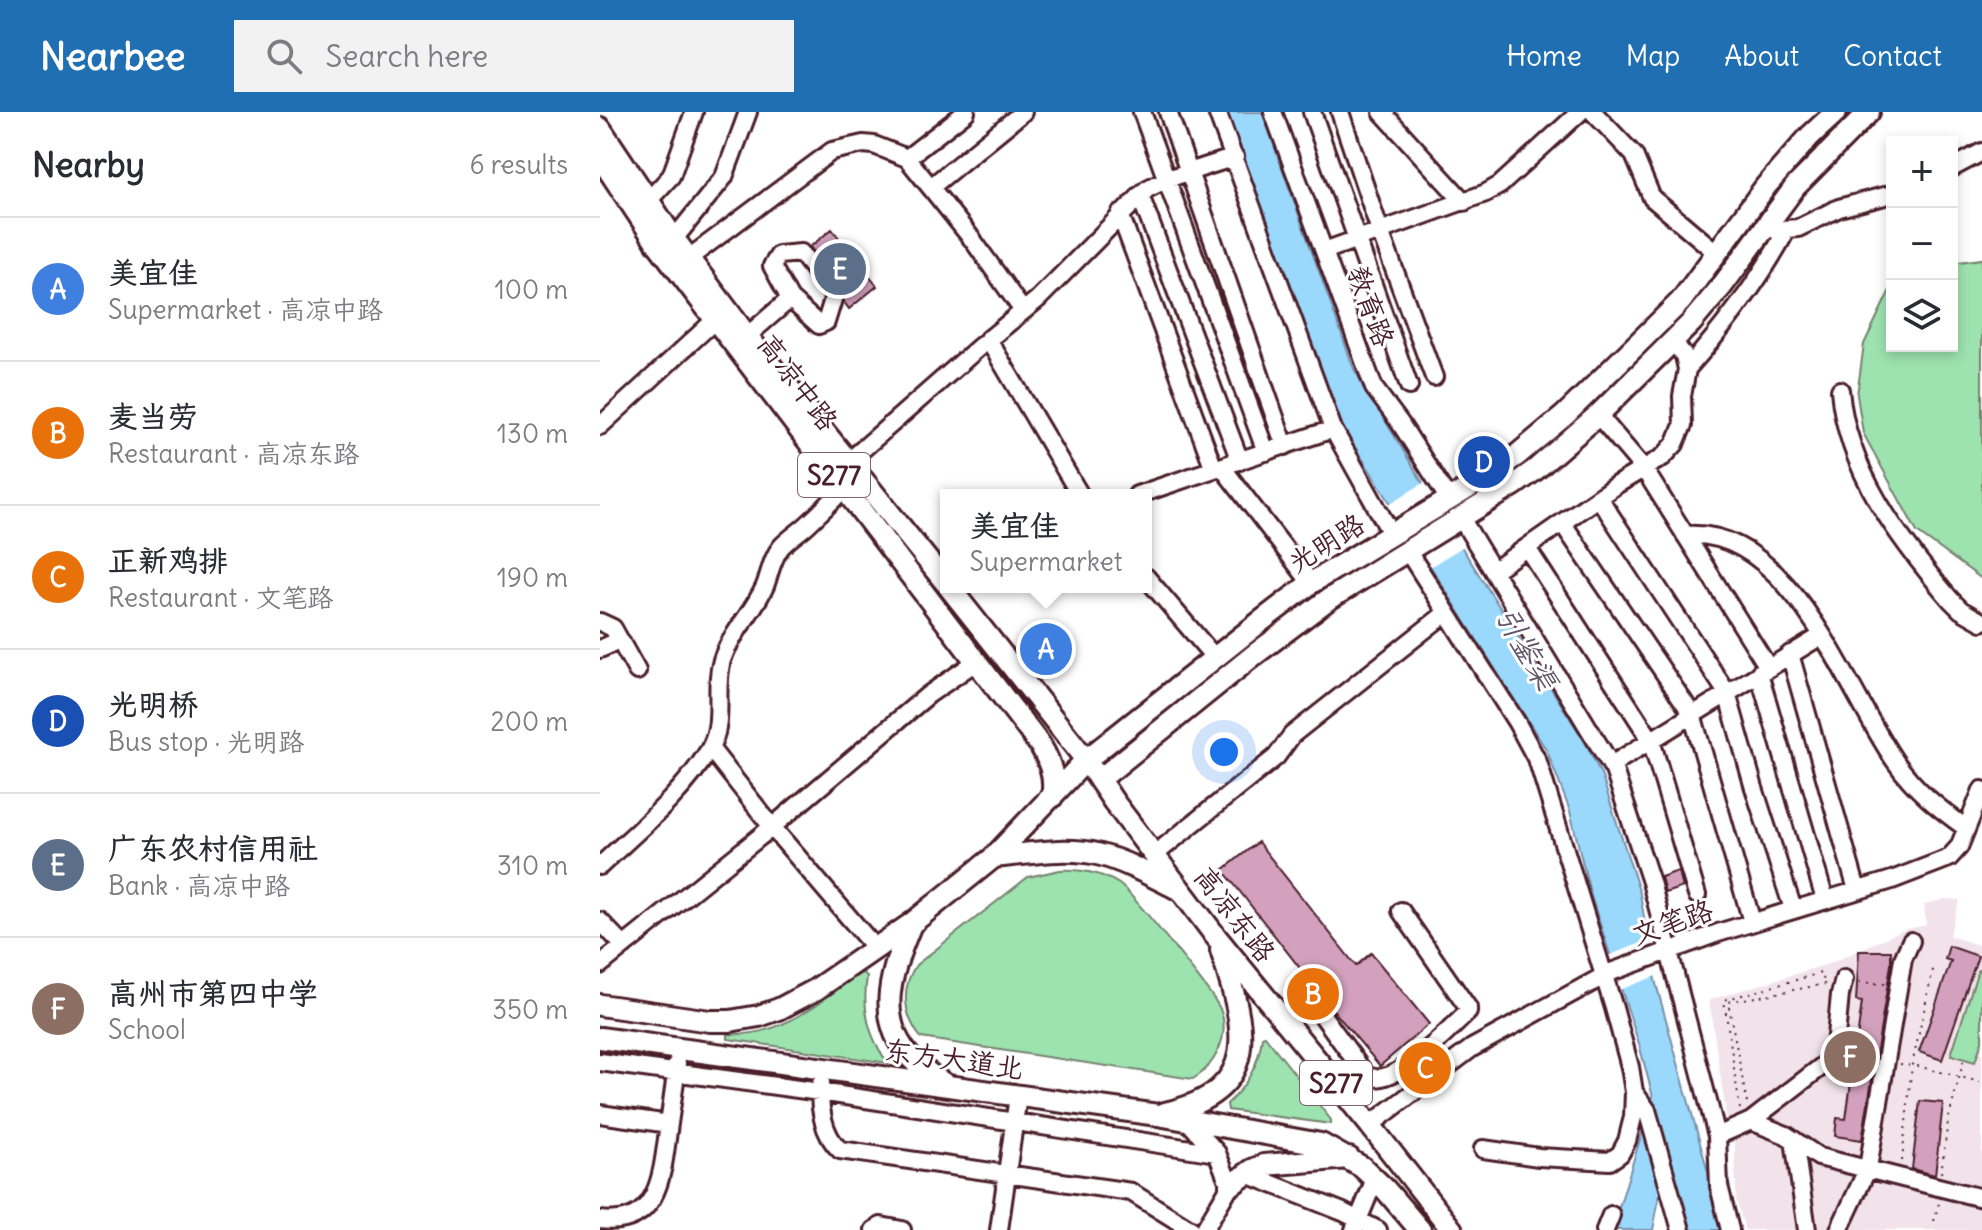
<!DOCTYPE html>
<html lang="en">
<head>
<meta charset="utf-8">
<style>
	:root { --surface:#fff; --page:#f2f2f3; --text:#2b2b33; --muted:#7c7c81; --line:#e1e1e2; --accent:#1f6fb2 }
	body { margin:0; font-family:Delius,"LXGW WenKai TC",sans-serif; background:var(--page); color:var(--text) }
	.controls { position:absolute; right:24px; top:24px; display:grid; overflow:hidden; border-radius:0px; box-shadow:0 4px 12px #0003 }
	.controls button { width:72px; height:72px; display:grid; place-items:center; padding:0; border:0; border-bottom:2px solid var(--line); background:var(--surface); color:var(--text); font:40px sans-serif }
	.you { position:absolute; left:624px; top:640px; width:28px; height:28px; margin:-20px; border:6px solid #fff; border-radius:50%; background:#1a73e8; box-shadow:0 0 0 12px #1a73e833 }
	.badge { display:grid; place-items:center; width:52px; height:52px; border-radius:50%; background:var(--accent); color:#fff; font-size:26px; font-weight:700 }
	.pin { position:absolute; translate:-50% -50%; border:4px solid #fff; box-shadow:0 2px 8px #0006 }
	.popup { position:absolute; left:340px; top:377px; width:212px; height:104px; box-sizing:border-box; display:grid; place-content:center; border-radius:0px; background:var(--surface); filter:drop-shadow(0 2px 6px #0005); font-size:26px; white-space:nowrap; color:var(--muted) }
	.popup b { font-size:30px; color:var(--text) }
	.popup::after { content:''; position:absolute; left:50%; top:100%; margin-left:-16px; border:16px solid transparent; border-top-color:var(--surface) }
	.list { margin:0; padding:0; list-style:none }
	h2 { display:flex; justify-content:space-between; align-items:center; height:104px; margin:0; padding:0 32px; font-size:34px }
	h2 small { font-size:26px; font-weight:400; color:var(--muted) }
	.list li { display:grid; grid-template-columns:52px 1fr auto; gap:24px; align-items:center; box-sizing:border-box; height:144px; padding:0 32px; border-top:2px solid var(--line) }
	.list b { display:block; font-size:30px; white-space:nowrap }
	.list p { margin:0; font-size:26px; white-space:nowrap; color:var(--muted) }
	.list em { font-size:26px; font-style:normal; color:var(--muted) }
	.icon { flex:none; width:44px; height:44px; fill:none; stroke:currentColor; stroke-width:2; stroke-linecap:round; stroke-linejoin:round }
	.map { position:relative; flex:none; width:1382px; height:1118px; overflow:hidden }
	header { display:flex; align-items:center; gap:48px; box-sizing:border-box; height:112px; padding:0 40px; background:var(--accent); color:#fff }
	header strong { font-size:38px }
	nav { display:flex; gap:44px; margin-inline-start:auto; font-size:28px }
	.search { width:560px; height:72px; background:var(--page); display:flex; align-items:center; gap:20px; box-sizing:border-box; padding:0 28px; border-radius:0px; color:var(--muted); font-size:30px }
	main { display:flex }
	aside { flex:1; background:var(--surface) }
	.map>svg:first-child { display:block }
	.built { fill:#f2e3eb }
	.green { fill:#9de3b0; stroke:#74816e; stroke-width:2 }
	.water { fill:#9ad9fc; stroke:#7a8fa8; stroke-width:2 }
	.pier { fill:#fff }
	.building { fill:#d3a1bd; stroke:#4a1f2b; stroke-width:2 }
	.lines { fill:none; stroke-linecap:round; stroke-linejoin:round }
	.minor-casing { stroke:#4a1f2b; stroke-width:22 }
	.major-casing { stroke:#4a1f2b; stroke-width:26 }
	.path { stroke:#4a1f2b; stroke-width:2; stroke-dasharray:2 6; stroke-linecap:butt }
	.minor { stroke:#fff; stroke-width:16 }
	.major { stroke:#fff; stroke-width:20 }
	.labels { text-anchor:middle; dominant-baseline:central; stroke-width:6; stroke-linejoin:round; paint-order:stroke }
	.shield { fill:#fff; stroke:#80626b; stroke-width:2 }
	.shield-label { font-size:26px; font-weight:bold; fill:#4a1f2b }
	.street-label { font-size:28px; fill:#4a1f2b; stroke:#fff }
	.water-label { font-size:30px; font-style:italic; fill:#62576a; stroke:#fff }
</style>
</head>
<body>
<header>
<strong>Nearbee</strong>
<div class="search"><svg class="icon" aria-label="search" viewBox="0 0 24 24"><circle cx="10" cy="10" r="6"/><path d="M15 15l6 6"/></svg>Search here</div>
<nav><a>Home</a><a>Map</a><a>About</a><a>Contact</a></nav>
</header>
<main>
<aside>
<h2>Nearby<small>6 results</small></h2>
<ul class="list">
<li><span class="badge" style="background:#3f7fe0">A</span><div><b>美宜佳</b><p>Supermarket · 高凉中路</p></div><em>100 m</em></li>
<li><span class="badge" style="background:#e8710a">B</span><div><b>麦当劳</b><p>Restaurant · 高凉东路</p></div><em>130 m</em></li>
<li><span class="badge" style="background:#e8710a">C</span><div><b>正新鸡排</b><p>Restaurant · 文笔路</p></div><em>190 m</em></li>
<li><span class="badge" style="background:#1a4fb4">D</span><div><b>光明桥</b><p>Bus stop · 光明路</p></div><em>200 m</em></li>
<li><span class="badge" style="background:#5c6f8a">E</span><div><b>广东农村信用社</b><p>Bank · 高凉中路</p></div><em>310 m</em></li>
<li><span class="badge" style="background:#8d6e63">F</span><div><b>高州市第四中学</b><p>School</p></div><em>350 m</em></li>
</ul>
</aside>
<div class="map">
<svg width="1382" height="1118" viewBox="0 0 1382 1118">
	<rect width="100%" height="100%" fill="#fff"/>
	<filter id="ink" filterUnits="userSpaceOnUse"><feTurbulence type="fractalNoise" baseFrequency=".0125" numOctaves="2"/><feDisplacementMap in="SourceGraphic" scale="16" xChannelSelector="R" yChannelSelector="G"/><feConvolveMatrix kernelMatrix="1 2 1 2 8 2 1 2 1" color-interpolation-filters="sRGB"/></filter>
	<g filter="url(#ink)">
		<!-- built -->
		<path class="built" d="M1345,787L1360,788L1349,824L1382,834V1118H1145L1136,1087L1135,1034L1126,1002L1109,888L1231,851L1303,818L1326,813L1324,793Z"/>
		<!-- green -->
		<path class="green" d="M1382,147V467L1317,420L1263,321L1257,283L1264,232L1292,174V234H1352V151Z
			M460,758C480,757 501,761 519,772C531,780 615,884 620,897C631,923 615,954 593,967L321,926C304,904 300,877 316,853L428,765Z
			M1378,858L1382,859V929L1375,950L1351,943Z
			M264,861L267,865C262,896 269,926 288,951L128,927V922C180,926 219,891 258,862Z
			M665,924L731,1008V1012L628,998L627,992C647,973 659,953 662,925Z"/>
		<!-- water -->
		<path class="water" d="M623,0H662L754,257L864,439L985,630L1001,662L1040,782L1055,868L1124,1118H1089L1076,1076L1060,1081L1053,1118H1012L1053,985L1039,932L990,781L970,699L947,639L736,305Z"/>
		<!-- pier -->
		<path class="pier" d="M825,370L864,434L828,456L789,392Z
			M1050,828L1056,864L1019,878L1007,844Z"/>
		<!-- building -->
		<path class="building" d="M232,117L277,174L249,197L244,190L243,177L210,135Z
			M658,730L756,854L771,841L829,912L780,954L728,892L623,758Z
			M1078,759L1083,775L1065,781L1061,765Z
			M1349,834L1378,844L1342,948L1319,940L1351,849L1345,847Z
			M1259,839H1291V853L1262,1028L1235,1024L1237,1006L1246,1007L1262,890L1256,889Z
			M1320,989L1343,991L1335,1063L1312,1057Z"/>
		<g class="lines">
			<!-- minor casing -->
			<g class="minor-casing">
				<path id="minor" d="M542,0L666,340
					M568,0L685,334
					M617,0L733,317L792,423
					M673,0L774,276L800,311L850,389
					M712,0L809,274
					M740,0L780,119L834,265
					M782,0L864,90
					M993,0L1034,43L1052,86L1118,142
					M307,46L366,0
					M1352,56L1382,40
					M331,75L423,0
					M540,83L640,349
					M48,89L71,64L94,0
					M520,102L614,357
					M1175,118L1198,116L1239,96L1292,82
					M74,127L124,65L148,0
					M724,139L886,81L900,73L980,0
					M89,146L232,39L263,32L274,33L307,46L372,127L423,199
					M147,224L190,187L219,213L226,210L234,184L201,141L179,143L172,154L190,187
					M388,227L480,383
					M1087,257C1125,214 1159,170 1186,119
					M1240,278C1247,359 1299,427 1350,487L1361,498L1382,510
					M998,303L1044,357L1168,555
					M0,314L115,208
					M248,350L378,236L438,187L547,77L567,67L635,45
					M622,355L711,471
					M537,383L733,317
					M999,386L1127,581L1154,676L1193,797
					M861,406L1014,658L1051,770L1117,1024L1119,1074L1130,1118
					M963,412L1092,602L1152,810
					M1085,423C1191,414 1246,579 1295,649C1315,678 1338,696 1366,716
					M927,436L1051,628L1097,783
					M807,438L917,611L938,650L1014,896L1030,955L1034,980L1033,1005L1027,1029L1020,1042L1010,1049L939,1045L883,1037
					M893,459L1016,373L1063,345L1075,332L1083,313L1082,284L1087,257L1084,244L1073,228
					M546,465L615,546
					M0,510L13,516L37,559
					M0,537L20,528
					M1190,542L1257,778
					M1159,561L1225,788
					M110,636L172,715L275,836
					M1011,653L1221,524
					M554,743L676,645L692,623L846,501
					M0,754C38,718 82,683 109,638C126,610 113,578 122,548C131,521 153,501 165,474C170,461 172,446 181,435C189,426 201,419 209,411C221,400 233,388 244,376
					M0,809L24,834
					M0,853L172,715L328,583L377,549
					M681,904L703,887L712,889L765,962C789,982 850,917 868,900V896L801,799
					M0,950L220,980L617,1041
					M221,971C218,993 223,1023 240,1038L531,1080L592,1118
					M1034,980L1047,998L1081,1118
					M0,1002L69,1012
					M587,1008L617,1041L630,1074L604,1118
					M1151,1009L1234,945L1240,883L1244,867
					M770,1013L872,936L1011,860L1118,821L1292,768L1349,746L1359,735L1382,678
					M1117,1024L1151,1009L1186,1023L1219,1045L1382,1086
					M1194,1028L1207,1118
					M647,1062L743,1100L778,1118
					M0,1108C59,1115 62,1063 68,1019C71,996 75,973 77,951
					M274,1118L281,1114L302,1118
					M399,1118L418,984
					M754,1118L775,1067
					M1005,1118L1011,1103
					M1239,1118L1268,1056L1303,847L1311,829"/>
			</g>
			<!-- major casing -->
			<g class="major-casing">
				<path id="major" d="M0,16L74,127L147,224L346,471
					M0,45L57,131L440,633C450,649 456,666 452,685
					M349,475L486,648L514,690L617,826L770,1013L852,1118
					M499,668L654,543L726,489L914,373L935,358L998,303L1091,211L1122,174L1195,75L1269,0
					M394,745C428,742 467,734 501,743C527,750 552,764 576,776
					M311,812C293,856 273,905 311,946C321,957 334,965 346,973
					M0,893L110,909H130L159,904L179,897L215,878L311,812L394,745L486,648L660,510L711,471L875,372L916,344L965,303L1081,189L1166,74L1210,24L1236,0
					M0,926L558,1003L721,1032L762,1055L785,1077L820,1118
					M565,1001C666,978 644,913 621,838
					M630,1074L652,1058L664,1053L749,1046"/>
			</g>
			<!-- path -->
			<path class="path" d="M1259,870L1285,872
				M1300,952L1309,953
				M1317,954L1380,970
				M1147,991L1128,890L1226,872
				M1140,997L1124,888L1221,861L1225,871
				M1302,1049L1312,953L1334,853
				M1341,1061L1348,1009L1364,947
				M1334,1109L1339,1091"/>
			<!-- minor -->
			<use href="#minor" class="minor"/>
			<!-- major -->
			<use href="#major" class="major"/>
		</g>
	</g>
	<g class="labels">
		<!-- shield labels -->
		<g class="shield">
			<rect x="198" y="341" width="72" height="44" rx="6"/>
			<rect x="700" y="949" width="72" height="44" rx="6"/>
		</g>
		<g class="shield-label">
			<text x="234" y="363">S277</text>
			<text x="736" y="971">S277</text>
		</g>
		<!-- street labels -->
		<g class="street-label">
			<text transform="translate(771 194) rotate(70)">教育路</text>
			<text transform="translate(198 270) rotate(53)">高凉中路</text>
			<text transform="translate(726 431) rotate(-32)">光明路</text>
			<text transform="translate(635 802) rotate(52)">高凉东路</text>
			<text transform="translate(1072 810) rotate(-19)">文笔路</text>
			<text transform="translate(354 947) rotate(8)">东方大道北</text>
		</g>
		<!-- water labels -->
		<g class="water-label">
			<text transform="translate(927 536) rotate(60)">引鉴渠</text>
		</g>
	</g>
</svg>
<div class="controls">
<button>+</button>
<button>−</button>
<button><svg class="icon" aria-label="layers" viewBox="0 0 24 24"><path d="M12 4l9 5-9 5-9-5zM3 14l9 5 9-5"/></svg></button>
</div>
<div class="you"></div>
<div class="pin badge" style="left:446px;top:537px;background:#3f7fe0">A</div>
<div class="popup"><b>美宜佳</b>Supermarket</div>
<div class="pin badge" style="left:713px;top:882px;background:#e8710a">B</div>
<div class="pin badge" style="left:825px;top:956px;background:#e8710a">C</div>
<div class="pin badge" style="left:884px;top:350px;background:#1a4fb4">D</div>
<div class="pin badge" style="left:240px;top:157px;background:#5c6f8a">E</div>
<div class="pin badge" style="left:1250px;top:945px;background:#8d6e63">F</div>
</div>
</main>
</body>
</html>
